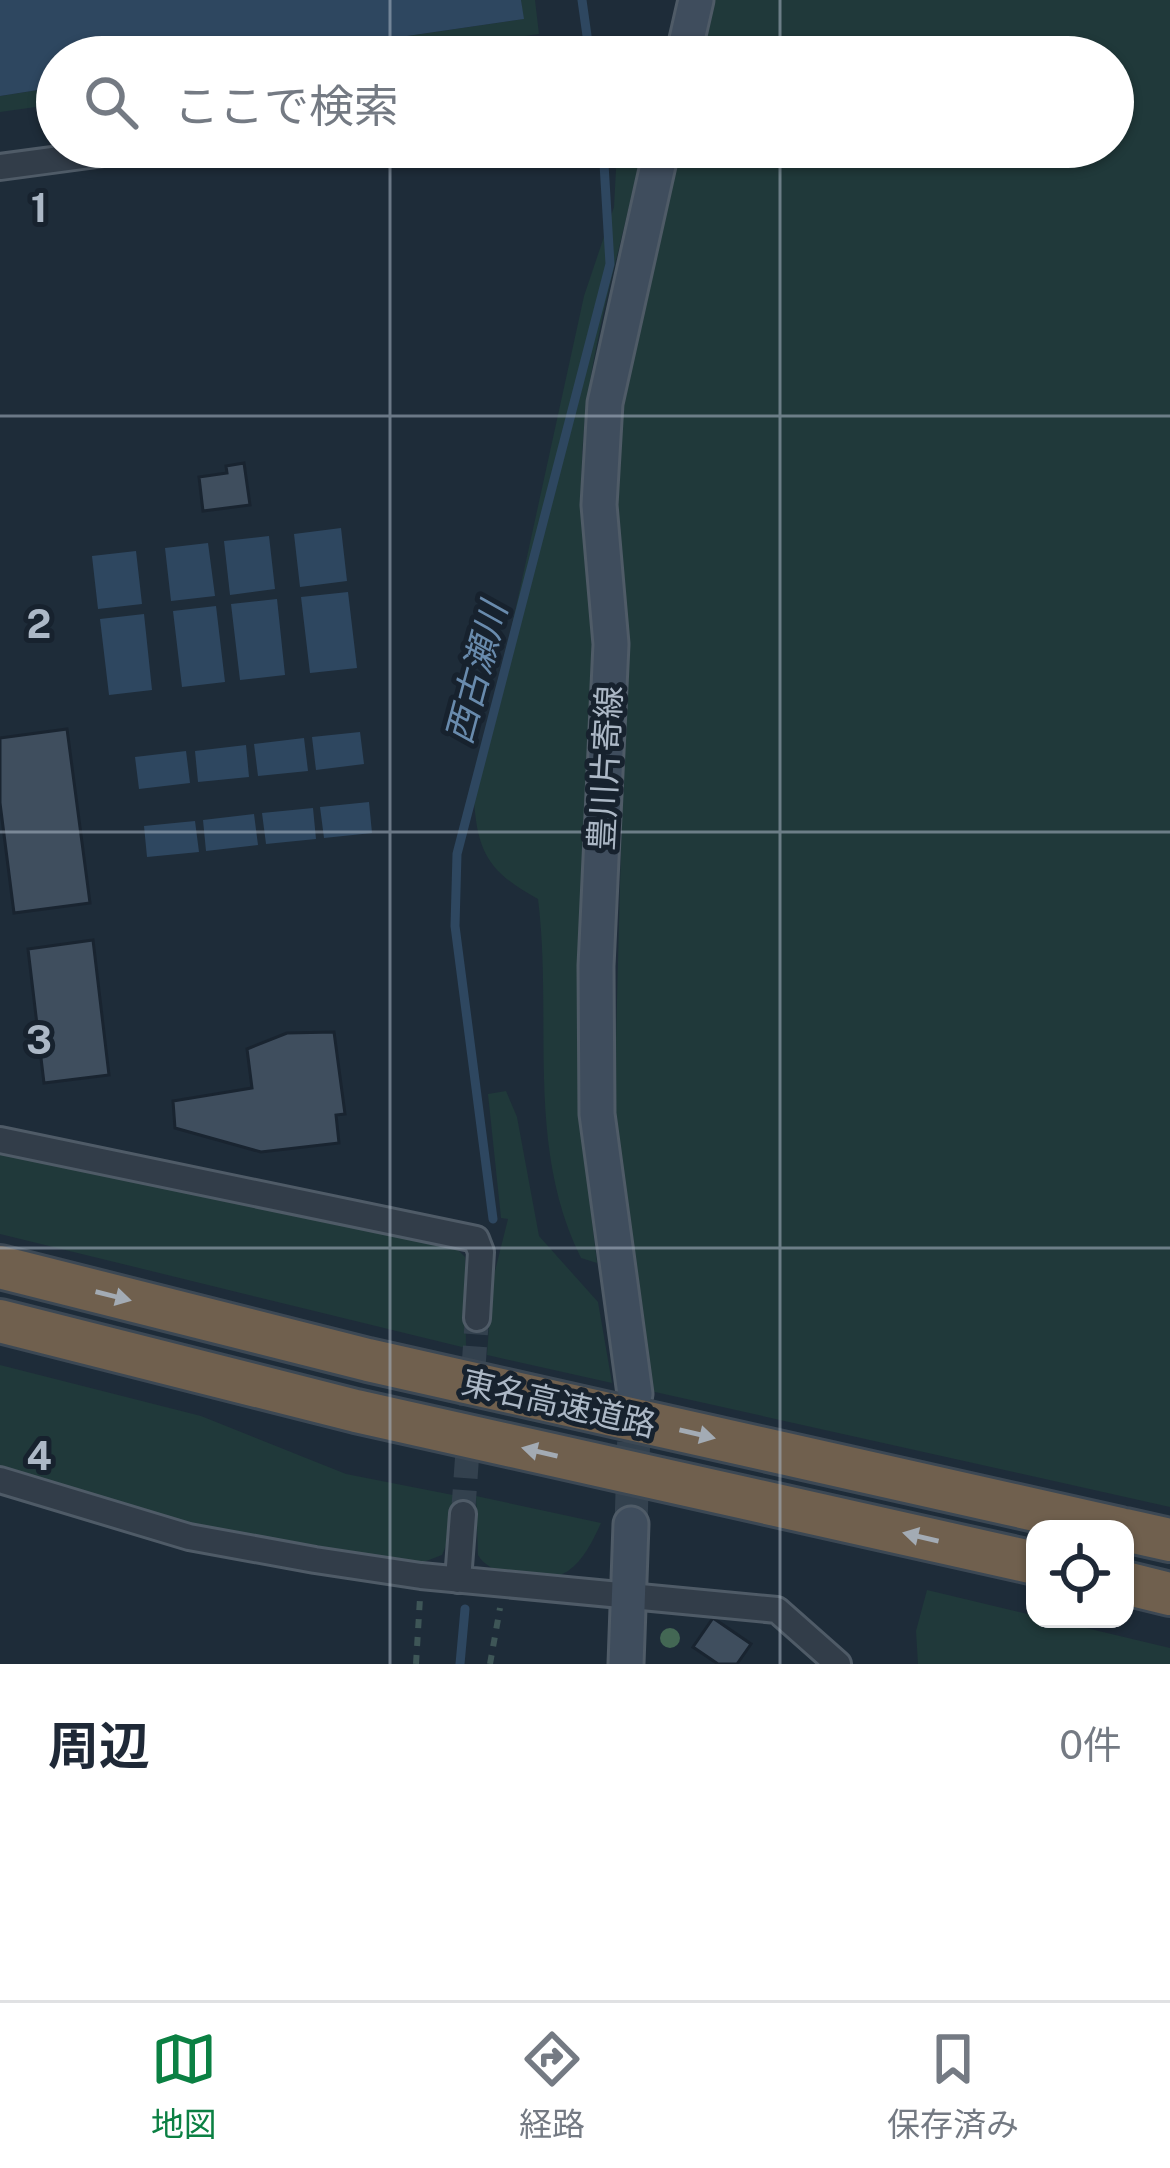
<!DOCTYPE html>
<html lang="ja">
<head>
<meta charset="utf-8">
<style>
	:root { --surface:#fff; --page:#f2f2f3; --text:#1f2937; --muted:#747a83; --line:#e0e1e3; --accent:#0b8043 }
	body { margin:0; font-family:"Public Sans","Noto Sans JP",sans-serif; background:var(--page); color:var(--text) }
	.controls { position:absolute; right:36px; bottom:36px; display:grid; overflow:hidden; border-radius:24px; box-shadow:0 3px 9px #0004 }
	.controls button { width:108px; height:108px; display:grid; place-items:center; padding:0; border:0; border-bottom:3px solid var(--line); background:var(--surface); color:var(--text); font:60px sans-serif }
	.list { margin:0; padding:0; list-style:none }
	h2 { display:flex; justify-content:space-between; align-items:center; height:156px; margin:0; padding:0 48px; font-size:51px }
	h2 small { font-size:39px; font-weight:400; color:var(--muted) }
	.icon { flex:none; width:66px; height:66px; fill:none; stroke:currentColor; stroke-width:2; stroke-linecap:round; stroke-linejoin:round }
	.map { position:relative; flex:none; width:1170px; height:1664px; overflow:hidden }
	.search { position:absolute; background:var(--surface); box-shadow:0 3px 9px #0004; left:36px; right:36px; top:36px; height:132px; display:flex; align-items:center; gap:30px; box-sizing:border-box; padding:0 42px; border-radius:66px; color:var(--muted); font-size:45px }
	.sheet { height:336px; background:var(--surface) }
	nav { display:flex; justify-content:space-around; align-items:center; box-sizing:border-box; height:168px; border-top:3px solid var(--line); background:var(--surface); font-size:33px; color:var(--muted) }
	nav a { display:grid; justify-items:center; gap:6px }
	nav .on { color:var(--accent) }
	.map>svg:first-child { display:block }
	.green { fill:#20393a }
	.water { fill:#2e4760 }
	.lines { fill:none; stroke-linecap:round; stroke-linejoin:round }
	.stream { stroke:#2e4760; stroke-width:9 }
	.building { fill:#3f4e5e; stroke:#192430; stroke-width:3 }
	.minor-tunnel { stroke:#33414e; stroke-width:24; stroke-dasharray:24 12; stroke-linecap:butt }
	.secondary-tunnel { stroke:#33414e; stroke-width:33; stroke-dasharray:33 16; stroke-linecap:butt }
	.minor-casing { stroke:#4f5b67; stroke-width:30 }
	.secondary-casing { stroke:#4f5b67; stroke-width:39 }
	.motorway-casing { stroke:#3c4854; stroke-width:48 }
	.path { stroke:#3e5657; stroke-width:6; stroke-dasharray:9 9; stroke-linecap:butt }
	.minor { stroke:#323d49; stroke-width:24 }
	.secondary { stroke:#3f4d5d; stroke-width:33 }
	.motorway { stroke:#70604e; stroke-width:42 }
	.tree { fill:#436754 }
	.oneway { fill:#a3abb4 }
	.grid { fill:none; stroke:#acb8c6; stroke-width:3; stroke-opacity:0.55 }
	.labels { text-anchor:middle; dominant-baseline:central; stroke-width:10; stroke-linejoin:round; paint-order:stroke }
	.street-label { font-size:33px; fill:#acb8c6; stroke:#17222e }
	.water-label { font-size:36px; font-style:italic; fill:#698bad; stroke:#17222e }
	.grid-label { font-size:39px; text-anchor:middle; font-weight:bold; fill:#acb8c6; stroke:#17222e; stroke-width:10; stroke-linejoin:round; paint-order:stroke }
</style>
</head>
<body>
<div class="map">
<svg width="1170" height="1664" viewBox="0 0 1170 1664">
	<rect width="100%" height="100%" fill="#1e2c39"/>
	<!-- green -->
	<path class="green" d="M521,0H535L539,34L381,57H263L523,19Z
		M710,0H1170V1507L646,1390L614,1114L627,619L613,506L622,404L676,147H1113V57H697Z
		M57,87V104L0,112V96Z
		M609,147H643C621,249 586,356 582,461C579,537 595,613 592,688C583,881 573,1071 597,1263L581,1258C525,1145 553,1020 538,899C490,873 477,853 474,799L584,296L614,207L616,169Z
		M506,1091L517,1117L539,1236L598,1302L612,1383L487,1355L492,1283L508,1219L501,1218L488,1094Z
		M0,1152L451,1243L465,1257L466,1348L0,1234Z
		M0,1365L201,1416L346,1474L453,1495L450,1536L442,1555L421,1563L180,1523L0,1469Z
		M476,1496L601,1523C593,1540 584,1560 568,1571C545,1586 491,1578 478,1555Z
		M927,1590L1170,1648V1664H918L916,1631Z"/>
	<!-- water -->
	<path class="water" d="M0,0H521L524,19L263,57H57V87L0,96Z
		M341,528L347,581L300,587L294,534Z
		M269,536L275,589L230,595L224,541Z
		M208,543L215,596L171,601L165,548Z
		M136,551L142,604L98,609L92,556Z
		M348,592L357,668L310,673L301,597Z
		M277,599L285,675L240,680L231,604Z
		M216,606L225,682L182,687L173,611Z
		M144,614L152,690L109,695L100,619Z
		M360,732L364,764L316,770L312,737Z
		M304,738L308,771L258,776L254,744Z
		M246,745L249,777L198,782L195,751Z
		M186,751L190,783L139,789L135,757Z
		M369,802L372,833L324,838L320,807Z
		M313,808L316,839L266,844L262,813Z
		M254,814L258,845L206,851L203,820Z
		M195,821L199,852L147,857L144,826Z"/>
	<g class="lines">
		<!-- stream -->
		<path class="stream" d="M582,0L590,57
			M493,1219L455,926L457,854L610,264L603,147
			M460,1664L465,1609"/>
	</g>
	<!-- building -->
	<path class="building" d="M244,463L250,505L203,511L199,477L227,473L226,466Z
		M67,729L90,903L14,913L0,803V738Z
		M93,940L109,1075L44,1083L28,949Z
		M334,1032L345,1114L336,1115L339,1143L261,1152L175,1128L173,1101L252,1088L247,1049L287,1033Z
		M713,1618L751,1644L737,1664H718L693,1647Z"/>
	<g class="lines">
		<!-- minor-tunnel -->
		<path class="minor-tunnel" d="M463,1514L477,1318"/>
		<!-- secondary-tunnel -->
		<path class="secondary-tunnel" d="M631,1524L635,1400"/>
		<!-- minor casing -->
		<g class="minor-casing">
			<path id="minor" d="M0,167L149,147
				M0,1140L476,1239L481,1252L477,1318
				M0,1480L189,1537L315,1560L421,1576L777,1610L838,1664
				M458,1580L463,1514"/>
		</g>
		<!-- secondary casing -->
		<g class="secondary-casing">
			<path id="secondary" d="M683,57L696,0
				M635,1394L597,1114L596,966L611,644L599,505L605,403L662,147
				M626,1664L631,1524"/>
		</g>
		<!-- motorway casing -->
		<g class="motorway-casing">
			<path id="motorway" d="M0,1267L368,1360L1120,1529
				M0,1321L356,1411L1035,1563
				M1125,1530L1170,1540
				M1125,1583L1170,1594"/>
		</g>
		<!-- path -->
		<path class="path" d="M416,1664L420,1598
			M490,1664L500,1608"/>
		<!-- minor -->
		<use href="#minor" class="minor"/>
		<!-- secondary -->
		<use href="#secondary" class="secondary"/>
		<!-- motorway -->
		<use href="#motorway" class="motorway"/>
	</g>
	<!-- trees -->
	<circle class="tree" cx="670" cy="1638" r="10"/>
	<!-- one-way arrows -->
	<defs><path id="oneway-solid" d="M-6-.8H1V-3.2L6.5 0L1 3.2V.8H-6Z" transform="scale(3)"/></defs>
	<g class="oneway">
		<use href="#oneway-solid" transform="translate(113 1296) rotate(14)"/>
		<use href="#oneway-solid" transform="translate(697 1434) rotate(13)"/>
		<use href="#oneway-solid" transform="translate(540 1452) rotate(-167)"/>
		<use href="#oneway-solid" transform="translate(921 1537) rotate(-167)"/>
	</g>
	<!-- grid -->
	<path class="grid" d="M390,0V57M780,0V57M390,147V1664M780,147V1664M0,416H1170M0,832H1170M0,1248H1170"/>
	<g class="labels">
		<!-- street labels -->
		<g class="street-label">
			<text transform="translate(605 768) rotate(-87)">豊川片寄線</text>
			<text transform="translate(559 1403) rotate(13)">東名高速道路</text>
		</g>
		<!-- water labels -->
		<g class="water-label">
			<text transform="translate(476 673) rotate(-75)">西古瀬川</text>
		</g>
	</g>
	<g class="grid-label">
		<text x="39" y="222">1</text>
		<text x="39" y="638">2</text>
		<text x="39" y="1054">3</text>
		<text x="39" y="1470">4</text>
	</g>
</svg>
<div class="controls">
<button><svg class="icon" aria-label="locate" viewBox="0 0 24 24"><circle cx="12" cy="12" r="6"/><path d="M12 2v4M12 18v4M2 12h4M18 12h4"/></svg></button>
</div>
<div class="search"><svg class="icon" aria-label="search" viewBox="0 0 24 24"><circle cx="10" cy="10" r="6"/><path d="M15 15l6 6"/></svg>ここで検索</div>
</div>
<section class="sheet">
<h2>周辺<small>0件</small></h2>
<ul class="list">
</ul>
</section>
<nav>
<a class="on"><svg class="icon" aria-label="map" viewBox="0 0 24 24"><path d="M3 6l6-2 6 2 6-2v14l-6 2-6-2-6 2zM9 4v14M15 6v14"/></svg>地図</a>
<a><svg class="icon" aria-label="directions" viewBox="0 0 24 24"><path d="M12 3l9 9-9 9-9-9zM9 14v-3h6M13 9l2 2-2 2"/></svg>経路</a>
<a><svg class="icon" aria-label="saved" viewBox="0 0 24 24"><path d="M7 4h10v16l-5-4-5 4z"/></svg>保存済み</a>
</nav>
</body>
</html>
